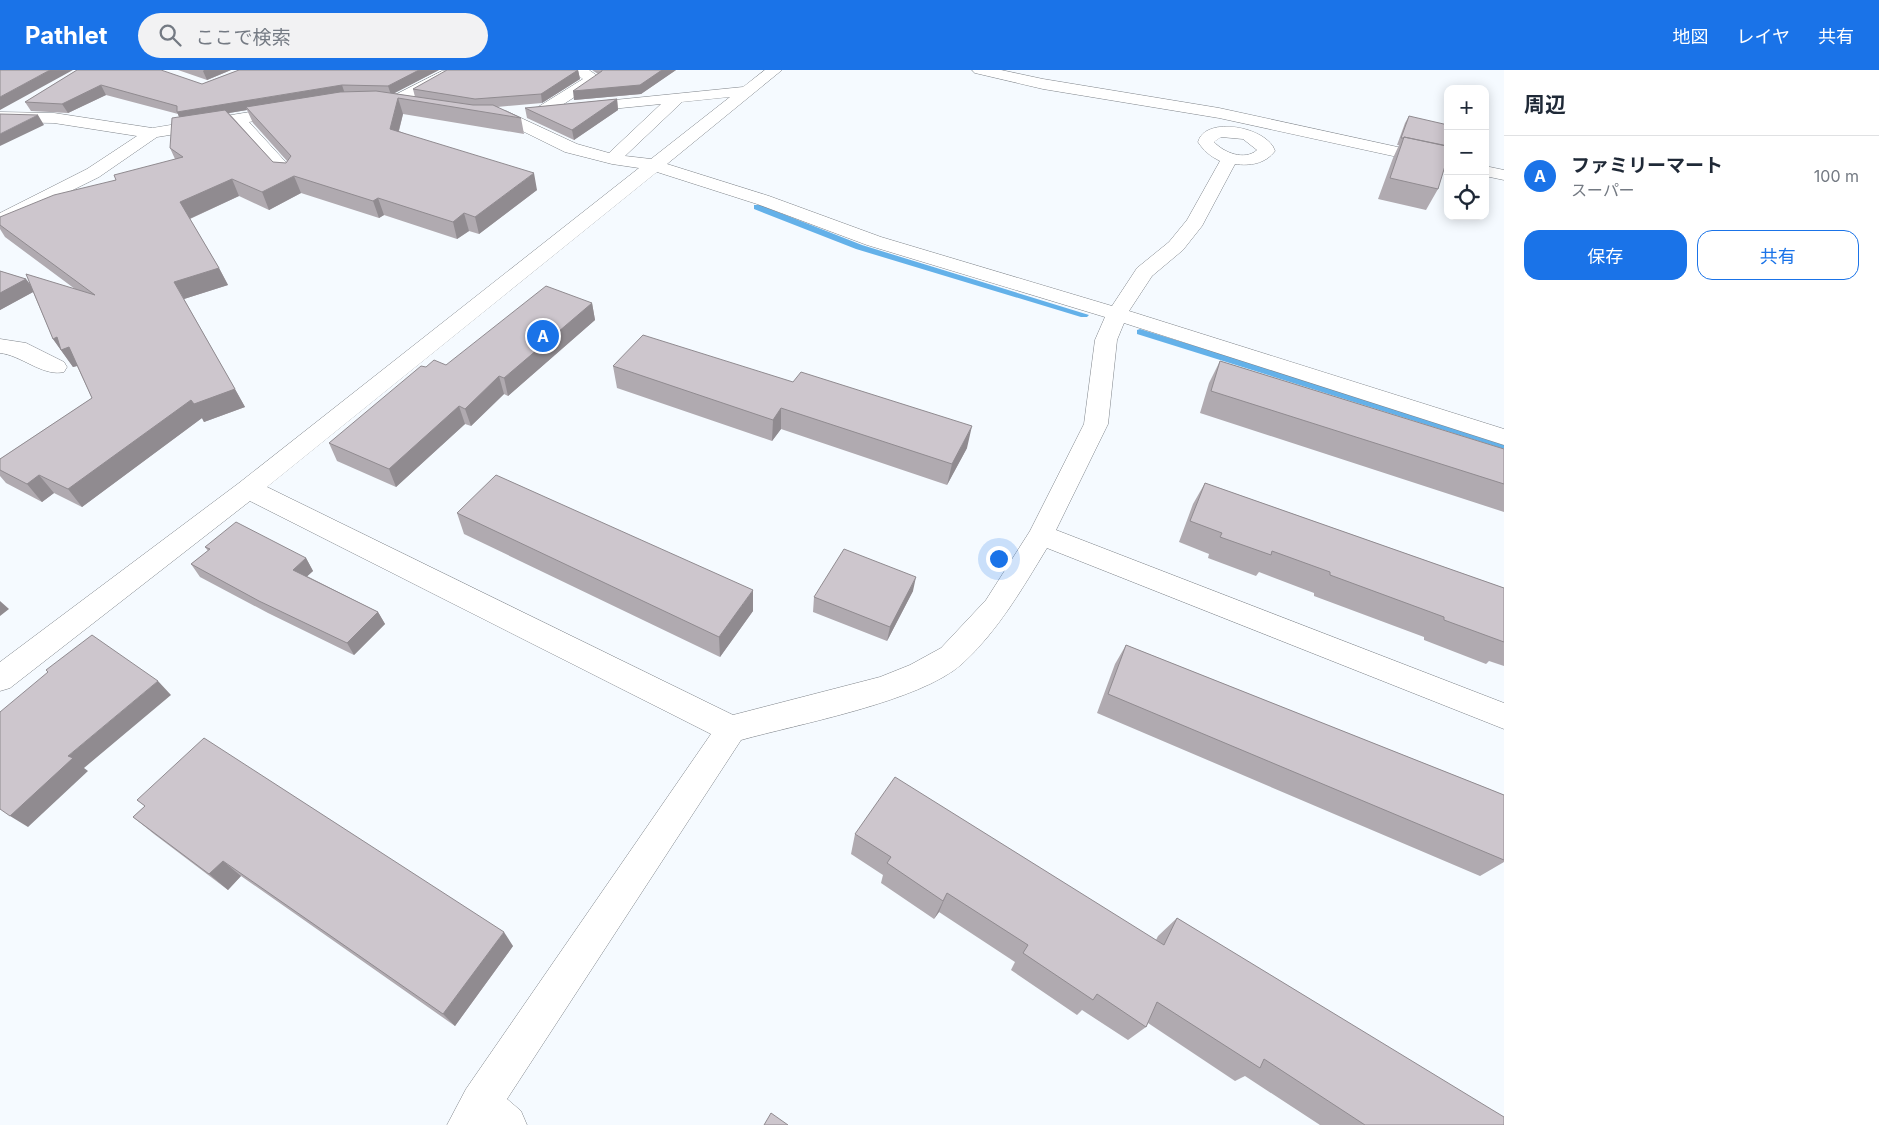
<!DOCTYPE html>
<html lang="ja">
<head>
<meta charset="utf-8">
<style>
	:root { --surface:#fff; --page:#f2f2f3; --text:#1f2937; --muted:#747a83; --line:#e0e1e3; --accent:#1a73e8 }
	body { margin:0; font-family:Inter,"Noto Sans JP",sans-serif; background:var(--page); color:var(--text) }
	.controls { position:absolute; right:15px; top:15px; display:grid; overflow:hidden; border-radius:10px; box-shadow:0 2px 12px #0003 }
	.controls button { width:45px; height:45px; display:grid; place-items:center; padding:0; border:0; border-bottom:1px solid var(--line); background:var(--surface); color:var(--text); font:25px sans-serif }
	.you { position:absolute; left:998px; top:488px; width:18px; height:18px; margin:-12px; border:4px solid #fff; border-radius:50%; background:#1a73e8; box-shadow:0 0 0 8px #1a73e833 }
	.badge { display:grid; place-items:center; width:32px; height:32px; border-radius:50%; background:var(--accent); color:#fff; font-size:16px; font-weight:700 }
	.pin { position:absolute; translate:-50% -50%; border:2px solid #fff; box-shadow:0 1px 5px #0006 }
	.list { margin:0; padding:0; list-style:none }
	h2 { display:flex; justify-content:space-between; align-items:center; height:65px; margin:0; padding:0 20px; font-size:21px }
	h2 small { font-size:16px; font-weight:400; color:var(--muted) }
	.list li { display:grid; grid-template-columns:32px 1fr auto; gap:15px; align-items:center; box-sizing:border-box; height:80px; padding:0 20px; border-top:1px solid var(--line) }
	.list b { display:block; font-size:19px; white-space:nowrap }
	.list p { margin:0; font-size:16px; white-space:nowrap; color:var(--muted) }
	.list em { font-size:16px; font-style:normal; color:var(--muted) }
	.actions { display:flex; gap:10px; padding:15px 20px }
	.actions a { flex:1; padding:11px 0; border:1px solid var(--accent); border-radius:15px; text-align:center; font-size:18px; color:var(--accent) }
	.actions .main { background:var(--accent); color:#fff }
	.icon { flex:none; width:28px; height:28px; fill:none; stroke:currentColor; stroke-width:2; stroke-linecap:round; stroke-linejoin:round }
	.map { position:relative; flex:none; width:1504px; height:1055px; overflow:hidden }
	header { display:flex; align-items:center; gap:30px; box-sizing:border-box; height:70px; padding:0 25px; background:var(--accent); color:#fff }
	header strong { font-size:24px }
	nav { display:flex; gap:28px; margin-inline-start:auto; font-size:18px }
	.search { width:350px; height:45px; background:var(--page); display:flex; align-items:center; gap:12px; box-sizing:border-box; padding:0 18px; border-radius:28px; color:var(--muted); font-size:19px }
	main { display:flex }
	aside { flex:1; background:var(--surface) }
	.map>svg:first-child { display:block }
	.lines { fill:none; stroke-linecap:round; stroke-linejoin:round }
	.stream { fill:#64b1e9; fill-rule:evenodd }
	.minor-casing { stroke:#7f848a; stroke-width:1 }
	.minor { fill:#fff; fill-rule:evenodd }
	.wall { fill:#b0aab0; fill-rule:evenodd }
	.shaded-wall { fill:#908b90 }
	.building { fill:#cdc6cd; stroke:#908b90 }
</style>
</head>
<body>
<header>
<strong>Pathlet</strong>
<div class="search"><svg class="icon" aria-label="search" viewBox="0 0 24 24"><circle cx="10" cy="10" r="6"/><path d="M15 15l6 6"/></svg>ここで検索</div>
<nav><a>地図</a><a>レイヤ</a><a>共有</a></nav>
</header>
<main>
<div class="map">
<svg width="1504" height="1055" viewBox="0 0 1504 1055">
	<rect width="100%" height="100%" fill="#f5faff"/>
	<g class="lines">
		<!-- stream -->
		<path class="stream" d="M754,135H760L862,175L1089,245L1087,247H1081L856,179L754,139Z
			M1140,259L1504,371V379L1137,264V260Z"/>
		<!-- minor casing -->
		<g class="minor-casing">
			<path id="minor" d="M569,0H589L602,9L550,43H538L536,40L538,37L583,9Z
				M765,0H782L667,94L769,126L881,167L1112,236L1137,198L1169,172L1187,150L1220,91C1210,86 1204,81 1198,72C1205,45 1268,57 1275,81C1265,94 1250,96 1235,94L1202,156L1183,180L1152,206L1129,241L1504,359V375L1124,253L1117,270L1108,354L1056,460L1504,633V659L1047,478C1022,519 998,561 962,594C919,632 798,654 741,670L507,1029L521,1041L527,1055H447L466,1019L711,664L250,431L10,618L0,621V592L239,413L639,98L612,94L565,82L498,49L482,48L480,45L482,42L506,41L577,74L609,83L661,34L581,42L573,37L575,34L743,17ZM730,27L651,89L625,86L682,32ZM1221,67L1243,69L1257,80C1245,91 1224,83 1214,72ZM657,102L757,134L867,175L1105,247L1095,270L1084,354L1030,461L986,530L941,578L910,595L880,607L733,645L267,417Z
				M972,0H1001L1043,9L1219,38L1448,88V98L1219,48L1043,19L975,3Z
				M442,1H452L455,4L399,35H387L385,32L387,29Z
				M287,36L293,38L295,41L293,44L249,52L293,100L296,104L293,108H281L233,55L157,67L99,107L0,156V143L87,99L137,66L54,53L0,52V42L54,43L152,58Z
				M1485,96L1504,100V110L1485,106Z
				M0,269L26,273L64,292L67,297L64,302C43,307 21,285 0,283Z"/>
		</g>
		<!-- minor -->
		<use href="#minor" class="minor"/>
	</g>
	<!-- wall -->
	<path class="wall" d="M77,0L202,14L239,0H439L394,23L415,27L413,19L578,0L580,9L542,33L497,37L521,48L524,64L403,44L399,61L537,120L479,164L469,161L457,169L384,145L379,148L301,123L269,140L239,126L190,149L219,198L228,215L184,229L245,337L204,352L202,348L82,437L54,423L42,432L6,413L0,406V389L92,328L77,296L73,297L53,269L33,222L0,240V201L26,209L29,213L75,219L5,167L0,159V147L116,110L175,89L170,78L179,47L178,44L106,25L68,43L31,41L25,32ZM247,40L253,53L287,91L286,93L273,92L229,43Z
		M178,0H231L207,10Z
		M592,0H676L641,24L574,30L598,4Z
		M617,29L618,40L574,70L527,48L525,38Z
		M1409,46L1446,76L1438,119L1426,140L1378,129L1393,88L1399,75H1397L1405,53Z
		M592,233L595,250L508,326L504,324L471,356L465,354L396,417L337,391L329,373L426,297L446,295Z
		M1220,291L1504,379V442L1200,343L1209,313Z
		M613,296L967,378L947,415L781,359L772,371L617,318Z
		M1205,413L1504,518V596L1489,591L1486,594L1424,570V567L1314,526V523L1259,502L1256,506L1208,488L1209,484L1179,472L1193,434Z
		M457,443L753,541L720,587L464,464Z
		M205,477L306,488L313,501L307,506L378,542L385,554L354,585L268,543L200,507L191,494L208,481Z
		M913,521L887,571L813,542L814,527Z
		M1126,575L1504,725V792L1480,806L1097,643L1115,594Z
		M137,730L513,876L455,956L241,806L228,820L154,764L133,747L145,736Z
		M855,764L1156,870L1158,866L1177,848L1504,1055H1320L1245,1006L1235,1011L1148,953L1146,957L1128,970L1082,940L1077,945L1011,900L1015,892L939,842L934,849L881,813L883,805L851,784Z"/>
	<!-- shaded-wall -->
	<path class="shaded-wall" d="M50,0H73L0,40V27Z
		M204,0H231L207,10L203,1Z
		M419,0H439L391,25L388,16Z
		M578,0L580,9L542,33L541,24Z
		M662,0H676L641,24L574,30L573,21Z
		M101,15L106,25L68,43L62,34Z
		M342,15L345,24L246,37L247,40L181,51L177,42Z
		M398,28L403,44L395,75L390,59Z
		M617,29L618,40L574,70L572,60Z
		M38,45L44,55L0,76V64Z
		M534,103L537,120L479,164L475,147Z
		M294,106L301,123L269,140L262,122Z
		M232,109L239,126L189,149L180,132Z
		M378,128L384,145L379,148L373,131Z
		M464,143L469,161L457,169L453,152Z
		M219,198L228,215L184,229L174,212Z
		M26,209L35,221L0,240V223Z
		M592,233L595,250L508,326L504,308Z
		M57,267L69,277L81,295L73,297L53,269Z
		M499,306L504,324L471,356L465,339Z
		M235,319L245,337L204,352L202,348L82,437L68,419L191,330Z
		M459,336L465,354L396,417L389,399Z
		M781,338V359L772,371L773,350Z
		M972,356L967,378L947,415L952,394Z
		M39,405L54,423L42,432L27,414Z
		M306,488L313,501L301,512L293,500Z
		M916,507L913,521L887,571L890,557Z
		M753,520V541L720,587L719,567Z
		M0,531L9,539L0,546Z
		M378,542L385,554L354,585L347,573Z
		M158,611L171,625L84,698L88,701L28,757L10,746L68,686Z
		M223,791L241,806L228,820L209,804Z
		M947,823L939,842L934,849Z
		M504,862L513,876L455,956L443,944Z"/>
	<!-- building -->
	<path class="building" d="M0,0H50L0,27Z
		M77,0H161L202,14L239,0H419L388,16L342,15L177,42V36L101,15L62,34L25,32Z
		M447,0H578L541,24L475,29L413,19Z
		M602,0H662L640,15L573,21L602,1Z
		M376,21L473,35H493L521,48L398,28L390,59L534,103L475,147L464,143L453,152L378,128L373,131L294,106L262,122L232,109L180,132L219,198L174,212L235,319L194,334L191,330L68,419L39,405L27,414L0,400V389L92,328L69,277L61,280L57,267L53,269L26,204L95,225L0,155V147L54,125L116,110L114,105L183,87L170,78L172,48L225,40L273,92L286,93L291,86L246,37L340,22Z
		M617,29L572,60L525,38Z
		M0,44L38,45L0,64Z
		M1409,46L1448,55V71L1446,76L1404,67V68H1401Z
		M1404,67L1448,76V86L1438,119L1390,108Z
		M0,201L26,209L0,223Z
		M546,216L592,233L504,308L499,306L465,339L459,336L389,399L329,373L421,296L426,297L434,290L446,295Z
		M643,265L793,312L801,302L972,356L952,394L781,338L773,350L613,296Z
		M1220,291L1504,379V414L1211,321Z
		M496,405L753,520L719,567L457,443Z
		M1205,413L1504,518V572L1444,550V547L1330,505V502L1272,481L1271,485L1220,467L1222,463L1190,451Z
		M236,452L306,488L293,500L378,542L347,573L259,531L191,494L210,479L205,477Z
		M844,479L916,507L890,557L814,527Z
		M92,565L158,611L68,686L73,688L10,746L0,739V642L48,602L46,600Z
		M1126,575L1504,725V790L1108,624Z
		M204,668L504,862L443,944L223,791L209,804L133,747L145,736L137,730Z
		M895,707L1164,875L1177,848L1504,1047V1055H1365L1264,989L1260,998L1157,932L1146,957L1097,924L1093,930L1023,883L1028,875L947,823L943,831L887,793L891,787L855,764Z
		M771,1043L788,1055H764Z"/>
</svg>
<div class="controls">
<button>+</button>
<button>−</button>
<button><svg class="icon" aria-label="locate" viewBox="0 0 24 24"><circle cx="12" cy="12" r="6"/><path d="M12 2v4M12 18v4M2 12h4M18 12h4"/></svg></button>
</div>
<div class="you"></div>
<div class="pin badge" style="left:543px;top:266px">A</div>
</div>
<aside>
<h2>周辺<small></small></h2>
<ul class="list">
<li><span class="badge">A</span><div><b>ファミリーマート</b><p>スーパー</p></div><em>100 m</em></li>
</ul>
<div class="actions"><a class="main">保存</a><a>共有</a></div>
</aside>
</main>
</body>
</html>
